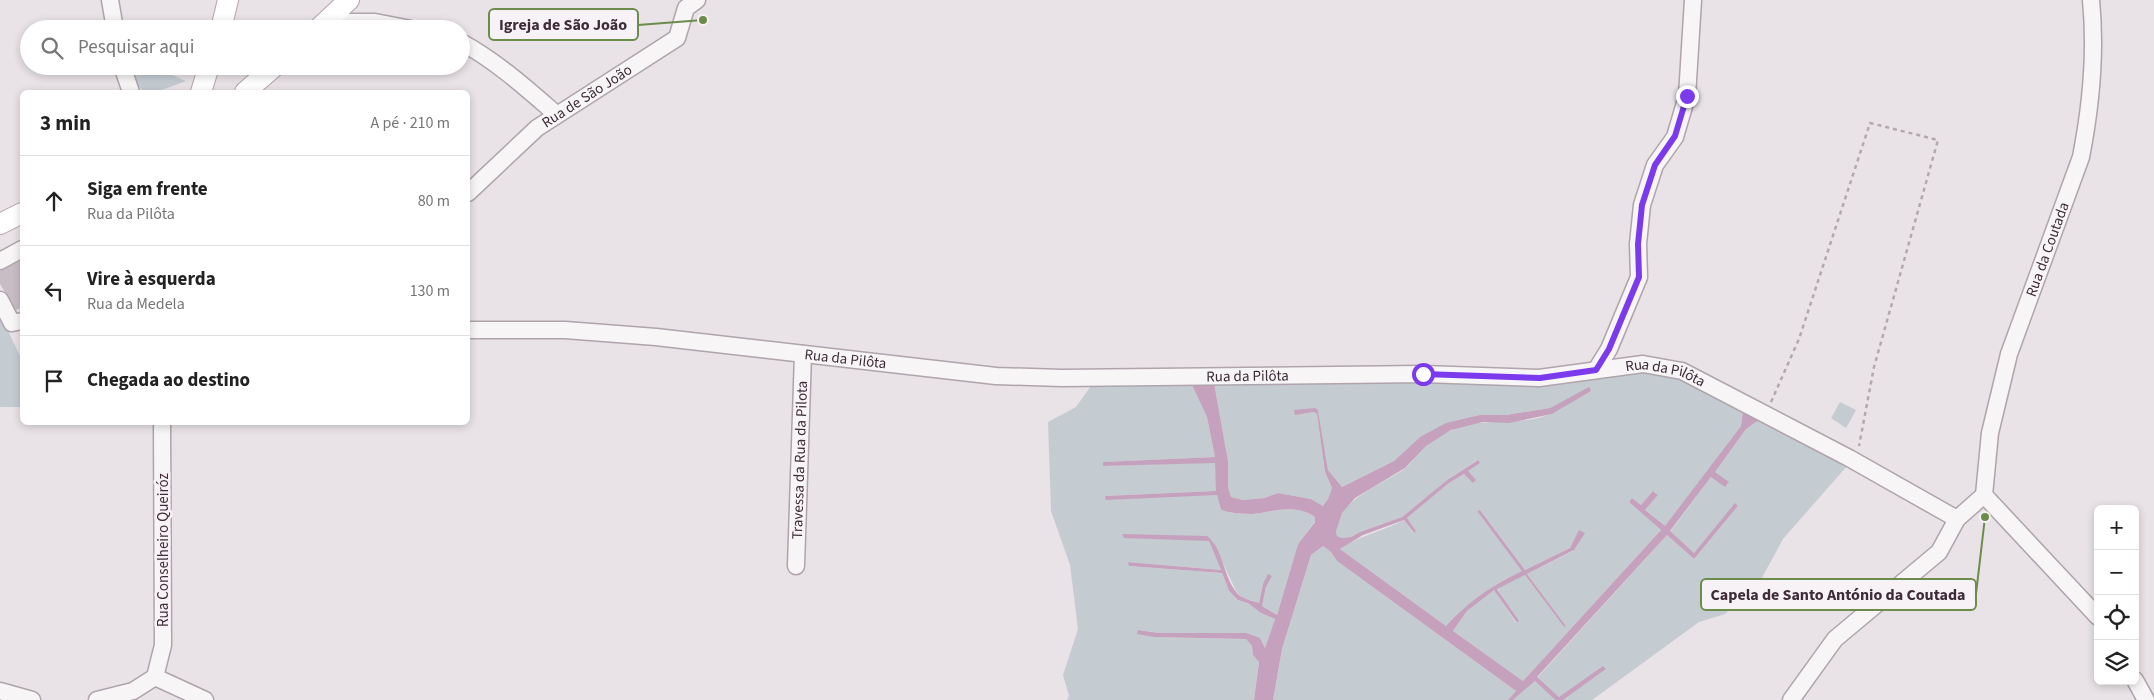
<!DOCTYPE html>
<html lang="pt">
<head>
<meta charset="utf-8">
<style>
	:root { --surface:#fff; --page:#f6f6f6; --text:#222; --muted:#767676; --line:#e0e0e0 }
	body { margin:0; font-family:"Source Sans 3",sans-serif; background:var(--page); color:var(--text) }
	.controls { position:absolute; right:15px; bottom:15px; display:grid; overflow:hidden; border-radius:8px; box-shadow:0 2px 8px #0003 }
	.controls button { width:45px; height:45px; display:grid; place-items:center; padding:0; border:0; border-bottom:1px solid var(--line); background:var(--surface); color:var(--text); font:25px sans-serif }
	.stop { position:absolute; width:15px; height:15px; margin:-11px; border:4px solid #7c3aed; border-radius:50%; background:#fff }
	.stop.end { background:#7c3aed; border-color:#fff; box-shadow:0 1px 5px #0008 }
	.list { margin:0; padding:0; list-style:none }
	h2 { display:flex; justify-content:space-between; align-items:center; height:65px; margin:0; padding:0 20px; font-size:21px }
	h2 small { font-size:16px; font-weight:400; color:var(--muted) }
	.list li { display:grid; grid-template-columns:32px 1fr auto; gap:15px; align-items:center; box-sizing:border-box; height:90px; padding:0 20px; border-top:1px solid var(--line) }
	.list b { display:block; font-size:19px; white-space:nowrap }
	.list p { margin:0; font-size:16px; white-space:nowrap; color:var(--muted) }
	.list em { font-size:16px; font-style:normal; color:var(--muted) }
	.icon { flex:none; width:28px; height:28px; fill:none; stroke:currentColor; stroke-width:2; stroke-linecap:round; stroke-linejoin:round }
	.map { position:relative; flex:none; width:2154px; height:700px; overflow:hidden }
	.search { position:absolute; background:var(--surface); box-shadow:0 2px 8px #0003; left:20px; top:20px; width:450px; height:55px; display:flex; align-items:center; gap:12px; box-sizing:border-box; padding:0 18px; border-radius:28px; color:var(--muted); font-size:19px }
	.panel { position:absolute; background:var(--surface); box-shadow:0 2px 8px #0003; left:20px; top:90px; width:450px; height:335px; border-radius:8px }
	.map>svg:first-child { display:block }
	.green { fill:#c4ccd2 }
	.water { fill:#c5a1bd }
	.building { fill:#c8bdc5 }
	.lines { fill:none; stroke-linecap:round; stroke-linejoin:round }
	.minor-casing { stroke:#afa4ac; stroke-width:19 }
	.major-casing { stroke:#b4a3ae; stroke-width:22 }
	.path { stroke:#b2a9af; stroke-width:2.5; stroke-dasharray:4 4; stroke-linecap:butt }
	.minor { stroke:#f8f5f7; stroke-width:16 }
	.major { stroke:#fff; stroke-width:20 }
	.route { stroke:#7c3aed; stroke-width:6 }
	.labels { text-anchor:middle; dominant-baseline:central; stroke-width:5; stroke-linejoin:round; paint-order:stroke }
	.street-label { font-size:15px; fill:#3f2c39; stroke:#f7f2f5 }
	.leader { fill:none; stroke:#6c8c4b; stroke-width:2 }
	.callout-dot { fill:#6c8c4b; stroke:#f7f2f5; stroke-width:2 }
	.callout { fill:#f7f2f5; stroke:#6c8c4b; stroke-width:2 }
	.callout-label { font-size:16px; text-anchor:middle; font-weight:bold; fill:#3f2c39 }
</style>
</head>
<body>
<div class="map">
<svg width="2154" height="700" viewBox="0 0 2154 700">
	<rect width="100%" height="100%" fill="#e9e2e7"/>
	<!-- green -->
	<path class="green" d="M129,66H152L186,81C169,87 162,92 144,92L132,78Z
		M0,314L22,360V407H0Z
		M1644,373L1676,377L1743,411L1741,426L1665,527L1645,510L1658,495L1654,491L1641,505L1632,498L1629,502L1661,530L1523,681L1453,631L1467,611L1494,589L1516,623L1519,622L1497,588L1525,575L1564,627L1566,626L1527,574L1573,551L1579,531L1570,548L1525,570L1480,510L1477,511L1523,571C1490,587 1471,599 1446,626L1340,549C1362,534 1382,532 1404,520L1413,533L1416,531L1407,518L1449,483L1464,474L1474,483L1467,471L1477,460L1447,480L1402,517L1360,532L1351,537L1342,538L1337,536C1328,505 1384,483 1403,470C1411,464 1417,454 1424,448C1431,441 1442,435 1450,431C1482,416 1519,427 1551,414C1564,409 1577,396 1589,388L1550,408L1506,415H1480L1420,437L1394,461L1342,487L1328,470L1318,410L1295,415L1314,412L1317,414L1325,472L1332,488L1328,499L1323,506L1311,499L1278,493L1264,498L1243,500L1231,497L1228,487V461L1214,383Z
		M1190,381L1207,417L1215,457L1104,462L1103,466L1215,462L1217,491L1105,496L1217,495L1221,510C1231,513 1241,514 1252,514C1273,512 1295,503 1315,517V521L1298,544L1277,615L1262,606L1266,587L1272,576L1263,584L1259,603L1241,597L1236,591L1212,540H1205L1209,541L1221,570L1129,562V566L1222,573L1229,591L1238,600L1248,602L1261,613L1275,619L1265,648L1260,638L1159,633L1139,630L1154,637L1246,639L1252,646L1253,655L1259,661L1254,700H1067L1069,696L1063,675L1078,629L1070,565L1051,511L1048,422L1076,407L1093,383Z
		M1840,402L1856,410L1846,428L1831,418Z
		M1759,420L1847,466L1783,539L1758,585L1725,614L1699,622L1592,700H1563L1605,669L1559,697L1537,678L1667,535L1694,559L1738,506L1735,504L1694,553L1670,532L1711,477L1725,486L1728,483L1714,473L1746,429Z
		M1323,546L1331,552L1337,561L1516,691L1508,700H1273L1282,649L1311,555Z
		M1535,681L1555,700H1513Z"/>
	<!-- water -->
	<path class="water" d="M1190,381L1214,383L1228,461V487L1231,497L1243,500L1264,498L1278,493L1311,499L1323,506L1328,499L1332,488L1325,472L1317,414L1314,412L1295,415L1294,410L1315,408L1318,410L1328,470L1342,487L1394,461L1420,437L1446,423L1480,415H1506L1550,408L1589,387L1591,391L1552,414L1509,423L1483,422L1451,430L1426,446L1405,468L1355,498L1342,513L1336,531L1337,536L1342,538L1351,537L1360,532L1402,517L1447,480L1478,460L1480,463L1468,471L1476,480L1473,483L1464,474L1449,483L1407,518L1416,531L1414,533L1404,520L1363,535L1340,549L1446,626C1471,599 1490,587 1522,571L1477,511L1480,510L1525,570L1570,548L1579,530L1585,533L1574,550L1527,574L1566,626L1564,627L1525,575L1497,589L1519,621L1517,623L1494,590L1467,611L1453,631L1523,681L1661,530L1629,502L1632,498L1641,505L1653,491L1658,495L1645,510L1665,526L1741,426L1743,411L1759,420L1746,429L1715,472L1729,482L1725,487L1711,477L1670,531L1694,553L1735,503L1738,506L1694,559L1667,535L1537,677L1559,697L1603,666L1606,669L1563,700H1555L1535,681L1513,700H1508L1516,691L1337,561L1331,552L1323,546L1311,555L1282,649L1273,700H1254L1259,662L1253,655L1252,646L1246,639L1154,637L1137,634L1138,630L1159,633H1246L1260,638L1265,648L1275,619L1261,613L1248,603L1238,600L1229,591L1222,573L1129,566L1128,562L1221,570L1209,541L1124,538L1122,534L1207,536C1224,548 1223,581 1240,596C1245,599 1253,601 1259,603L1263,584L1268,574L1272,576L1266,587L1262,606L1277,615L1298,544L1315,522V517C1295,503 1273,512 1252,514C1241,514 1231,513 1221,510L1217,495L1106,500L1105,496L1216,491L1215,463L1103,466V462L1215,457L1207,417Z"/>
	<!-- building -->
	<path class="building" d="M22,260V307L16,310L0,284V271Z"/>
	<g class="lines">
		<!-- minor casing -->
		<g class="minor-casing">
			<g id="minor">
				<path d="M110,0L115,29"/>
				<path d="M326,22H375L411,29"/>
				<path d="M461,42C496,61 526,88 556,114"/>
				<path d="M122,66L131,92"/>
				<path id="s1" d="M468,193L537,128L677,38L686,8L697,0"/>
				<path d="M0,261L22,249"/>
				<path d="M0,300L12,323L22,321"/>
				<path id="s2" d="M468,330H565L656,337L996,376L1062,378L1423,374L1539,378L1643,364L1682,371L1849,458L1957,519L1984,495"/>
				<path d="M1596,370L1609,349L1639,277L1638,244L1642,205L1655,165L1675,137L1687,96L1693,0"/>
				<path id="s3" d="M1984,495L1990,433L2009,354L2081,157C2091,106 2096,51 2091,0"/>
				<path d="M1984,495L2098,617"/>
				<path id="s4" d="M796,566L803,354"/>
				<path d="M155,677L163,645L162,422"/>
				<path d="M155,677L205,700"/>
				<path d="M2135,680L2146,700"/>
				<path d="M0,691L32,700"/>
				<path d="M97,700L133,691L155,677"/>
				<path d="M1791,700L1835,639L1939,552L1957,519"/>
			</g>
		</g>
		<!-- major casing -->
		<g class="major-casing">
			<path id="major" d="M221,29L228,0
				M318,29L349,0
				M201,92L209,66
				M245,92L275,66
				M0,224L22,213"/>
		</g>
		<!-- path -->
		<path class="path" d="M1771,402L1799,339L1870,123L1938,140L1874,367L1859,446"/>
		<!-- minor -->
		<use href="#minor" class="minor"/>
		<!-- major -->
		<use href="#major" class="major"/>
	</g>
	<g class="lines">
		<!-- route -->
		<path class="route" d="M1423,374L1540,378L1596,370L1609,349L1639,277L1638,244L1642,205L1655,165L1675,136L1687,96"/>
	</g>
	<g class="labels">
		<!-- street labels -->
		<g class="street-label">
			<text stroke="none"><textPath href="#s1" startOffset="154">Rua de São João</textPath></text>
			<text stroke="none"><textPath href="#s3" startOffset="255">Rua da Coutada</textPath></text>
			<text stroke="none"><textPath href="#s2" startOffset="379">Rua da Pilôta</textPath></text>
			<text stroke="none"><textPath href="#s2" startOffset="782">Rua da Pilôta</textPath></text>
			<text stroke="none"><textPath href="#s2" startOffset="1202">Rua da Pilôta</textPath></text>
			<text stroke="none"><textPath href="#s4" startOffset="106">Travessa da Rua da Pilota</textPath></text>
			<text transform="translate(163 550) rotate(-90)">Rua Conselheiro Queiróz</text>
		</g>
	</g>
	<!-- callouts -->
	<path class="leader" d="M703 20L638 25M1985 517L1976 594"/>
	<g class="callout-dot">
		<circle cx="703" cy="20" r="5"/>
		<circle cx="1985" cy="517" r="5"/>
	</g>
	<g class="callout">
		<rect x="489" y="9" width="149" height="31" rx="5"/>
		<rect x="1701" y="579" width="275" height="31" rx="5"/>
	</g>
	<g class="callout-label">
		<text x="563" y="30">Igreja de São João</text>
		<text x="1838" y="600">Capela de Santo António da Coutada</text>
	</g>
</svg>
<div class="controls">
<button>+</button>
<button>−</button>
<button><svg class="icon" aria-label="locate" viewBox="0 0 24 24"><circle cx="12" cy="12" r="6"/><path d="M12 2v4M12 18v4M2 12h4M18 12h4"/></svg></button>
<button><svg class="icon" aria-label="layers" viewBox="0 0 24 24"><path d="M12 4l9 5-9 5-9-5zM3 14l9 5 9-5"/></svg></button>
</div>
<div class="stop" style="left:1423px;top:374px"></div>
<div class="stop end" style="left:1687px;top:96px"></div>
<div class="search"><svg class="icon" aria-label="search" viewBox="0 0 24 24"><circle cx="10" cy="10" r="6"/><path d="M15 15l6 6"/></svg>Pesquisar aqui</div>
<section class="panel">
<h2>3 min<small>A pé · 210 m</small></h2>
<ul class="list">
<li><svg class="icon" aria-label="ahead" viewBox="0 0 24 24"><path d="M12 20V5M6 11l6-6 6 6"/></svg><div><b>Siga em frente</b><p>Rua da Pilôta</p></div><em>80 m</em></li>
<li><svg class="icon" aria-label="left" viewBox="0 0 24 24"><path d="M17 20v-9H6M10 6l-5 5 5 5"/></svg><div><b>Vire à esquerda</b><p>Rua da Medela</p></div><em>130 m</em></li>
<li><svg class="icon" aria-label="arrive" viewBox="0 0 24 24"><path d="M6 21V4h12l-3 4 3 4H6"/></svg><div><b>Chegada ao destino</b></div></li>
</ul>
</section>
</div>
</body>
</html>
